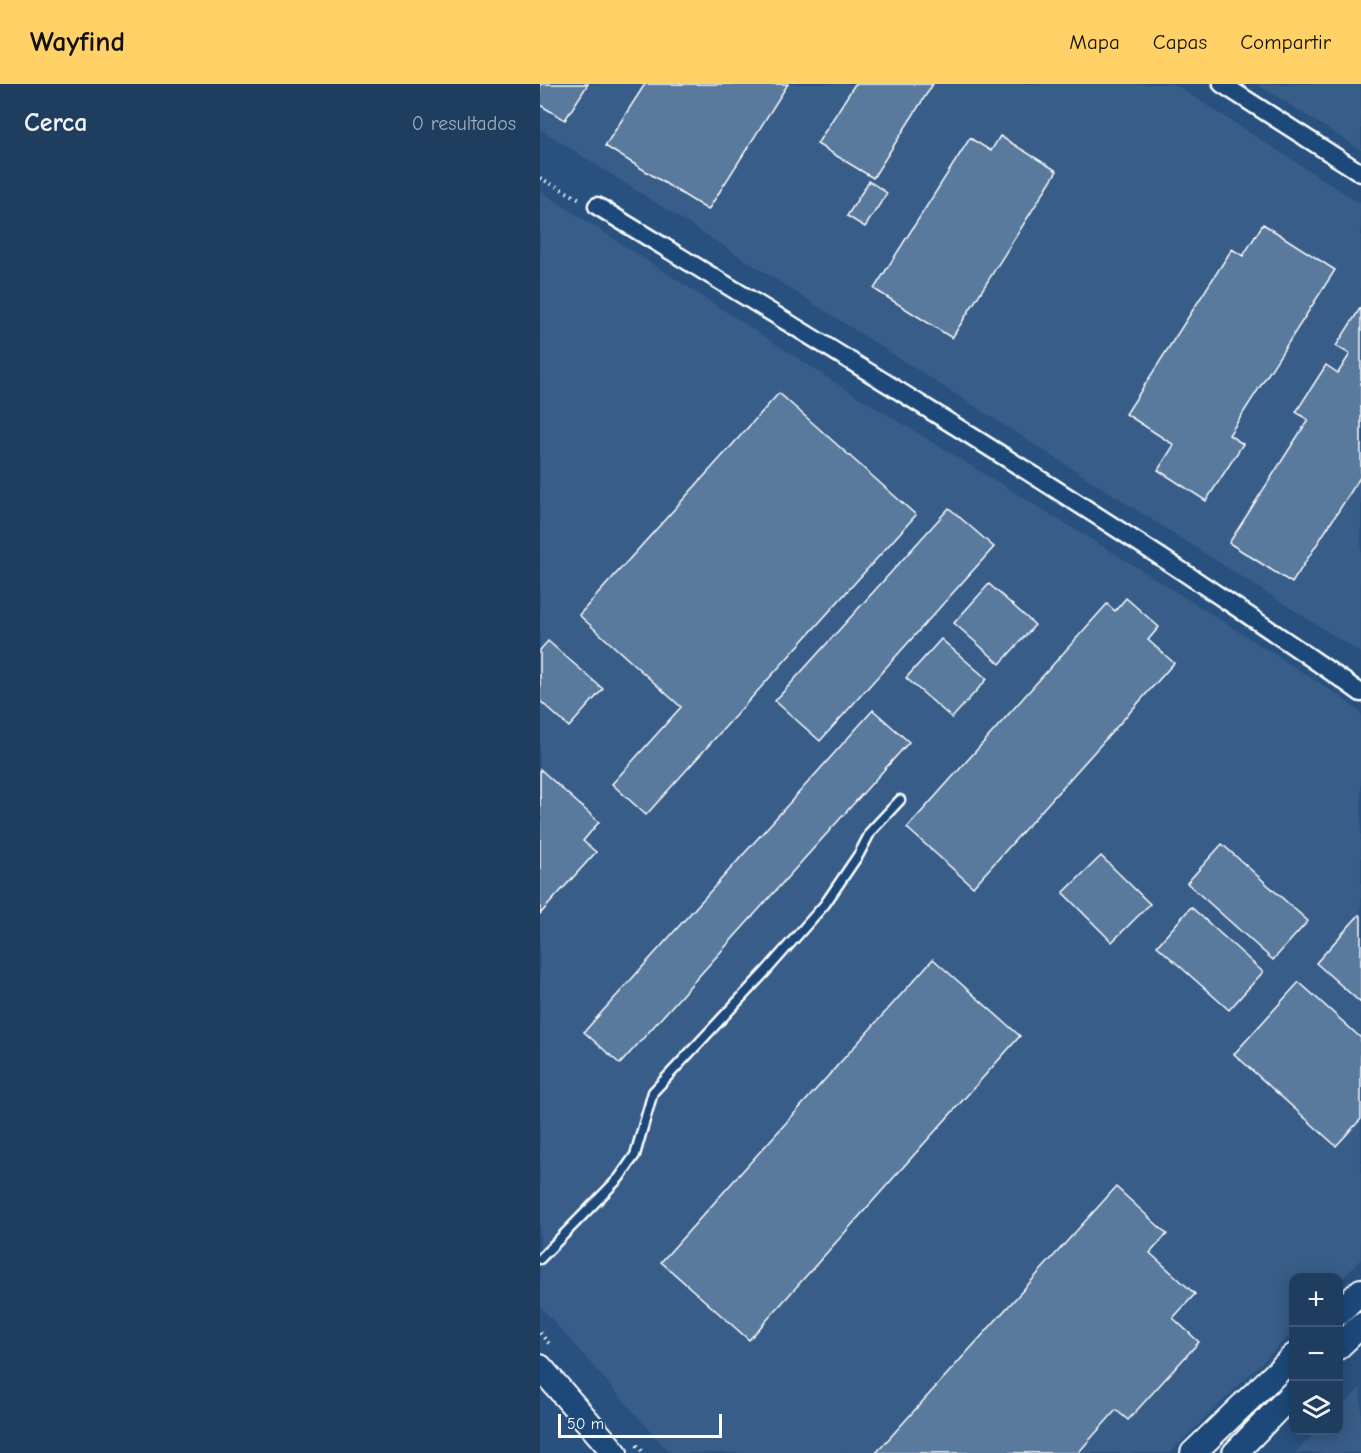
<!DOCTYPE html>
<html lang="es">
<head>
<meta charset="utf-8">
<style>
	:root { --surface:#1e3d5f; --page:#264465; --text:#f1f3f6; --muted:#a1aebd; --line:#3c5674; --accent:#ffd166 }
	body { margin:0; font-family:"Comic Neue",sans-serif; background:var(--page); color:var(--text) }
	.controls { position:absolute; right:18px; bottom:18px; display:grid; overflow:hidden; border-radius:12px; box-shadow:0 3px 15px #0003 }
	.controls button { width:54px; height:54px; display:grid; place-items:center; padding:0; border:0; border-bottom:2px solid var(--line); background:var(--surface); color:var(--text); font:30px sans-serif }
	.scale { position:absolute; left:18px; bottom:15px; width:164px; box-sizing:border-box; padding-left:6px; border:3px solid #fff; border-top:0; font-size:16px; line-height:21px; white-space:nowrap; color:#fff; -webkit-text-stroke:4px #1f4a7a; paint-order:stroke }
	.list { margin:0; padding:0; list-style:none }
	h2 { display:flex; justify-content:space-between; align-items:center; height:78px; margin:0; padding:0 24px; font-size:26px }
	h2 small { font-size:20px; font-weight:400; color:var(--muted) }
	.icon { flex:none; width:33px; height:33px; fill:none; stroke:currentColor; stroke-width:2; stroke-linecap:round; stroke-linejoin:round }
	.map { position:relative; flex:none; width:821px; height:1369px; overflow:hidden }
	header { display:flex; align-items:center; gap:36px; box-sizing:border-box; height:84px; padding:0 30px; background:var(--accent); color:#111 }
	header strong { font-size:28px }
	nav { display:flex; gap:33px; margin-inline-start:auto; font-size:21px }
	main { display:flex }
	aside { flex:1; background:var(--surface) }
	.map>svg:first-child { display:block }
	.built { fill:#375d88 }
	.building { fill:#5a7a9d; stroke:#fff; stroke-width:1.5 }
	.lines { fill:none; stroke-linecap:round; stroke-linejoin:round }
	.lane-casing { stroke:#fff; stroke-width:13 }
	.street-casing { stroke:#fff; stroke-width:21 }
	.secondary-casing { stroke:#fff; stroke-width:28 }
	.path { stroke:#fff; stroke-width:4; stroke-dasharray:1.5 4.5; stroke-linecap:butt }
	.lane { stroke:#1f4a7a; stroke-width:8 }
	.street { stroke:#1f4a7a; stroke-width:16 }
	.secondary { stroke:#1f4a7a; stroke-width:24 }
</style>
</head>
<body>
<header>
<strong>Wayfind</strong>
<nav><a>Mapa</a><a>Capas</a><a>Compartir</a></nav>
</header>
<main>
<aside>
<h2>Cerca<small>0 resultados</small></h2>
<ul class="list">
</ul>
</aside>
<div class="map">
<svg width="821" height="1369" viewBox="0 0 821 1369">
	<rect width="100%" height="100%" fill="#28517f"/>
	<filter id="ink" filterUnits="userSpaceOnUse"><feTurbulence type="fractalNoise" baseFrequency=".0167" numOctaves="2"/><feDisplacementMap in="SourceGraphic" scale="12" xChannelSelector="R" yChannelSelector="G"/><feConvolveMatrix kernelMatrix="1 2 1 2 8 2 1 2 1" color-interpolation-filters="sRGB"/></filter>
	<g filter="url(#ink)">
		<!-- built -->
		<path class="built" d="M0,0H634L821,120V569L0,45Z
			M717,0H821V66Z
			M0,107L299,301L608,490L800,612L821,629V1175L799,1199L798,1194H754L753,1248L630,1369H130L0,1222Z
			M821,1303V1369H755L777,1347L798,1346L799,1325Z"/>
		<!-- building -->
		<path class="building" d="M0,0H48L25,36L0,21Z
			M105,0H248L168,126L65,62Z
			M315,0H393L333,94L277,60Z
			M460,52L517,87L412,254L334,205L430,54L451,67Z
			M329,97L347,109L325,143L307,132Z
			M723,140L795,186L689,351L703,360L666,417L618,386L634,361L586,330L692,165L703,172Z
			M821,223V392L752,499L689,459L768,336L756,328L786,281L798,289L810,270L796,262Z
			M239,309L376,431L106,731L72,700L141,623L39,531Z
			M409,424L454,463L280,657L235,617Z
			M449,500L495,541L460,580L414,539Z
			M586,514L619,543L608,556L634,579L433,803L367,744L567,520L575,527Z
			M401,555L447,595L412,634L366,594Z
			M8,557L63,605L29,643L0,617V566Z
			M333,626L369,658L80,980L44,948Z
			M0,685L59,738L43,757L56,768L0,830Z
			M682,760L768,837L733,876L647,799Z
			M561,772L610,820L572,858L523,809Z
			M651,823L723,888L689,926L617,862Z
			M819,831L821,832V919L776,879Z
			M393,875L480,952L209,1256L121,1178Z
			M759,898L821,954V1035L796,1062L694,970Z
			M576,1103L627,1150L610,1169L655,1210L633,1234L659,1258L588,1336L576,1326L538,1369H336Z"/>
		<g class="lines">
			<!-- lane casing -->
			<g class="lane-casing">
				<path id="lane" d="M0,1175L79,1094L95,1071L113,1008L226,887L285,820L319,770L331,747L360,716"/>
			</g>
			<!-- street casing -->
			<g class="street-casing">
				<path id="street" d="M682,0L821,89
					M57,122C255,243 454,363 648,491C706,530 764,568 821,609"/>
			</g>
			<!-- secondary casing -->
			<g class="secondary-casing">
				<path id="secondary" d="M798,1229L821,1207
					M798,1263L821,1241
					M0,1283L75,1369
					M653,1369L754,1272
					M695,1369L754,1308"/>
			</g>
			<!-- path -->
			<path class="path" d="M0,94L42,116
				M0,1249L11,1262
				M97,1361L104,1369"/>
			<!-- lane -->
			<use href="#lane" class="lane"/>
			<!-- street -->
			<use href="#street" class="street"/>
			<!-- secondary -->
			<use href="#secondary" class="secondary"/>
		</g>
	</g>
</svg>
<div class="controls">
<button>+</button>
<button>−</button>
<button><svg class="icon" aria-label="layers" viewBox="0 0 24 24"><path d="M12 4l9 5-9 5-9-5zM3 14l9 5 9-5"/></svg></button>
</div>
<div class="scale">50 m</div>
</div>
</main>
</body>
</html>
